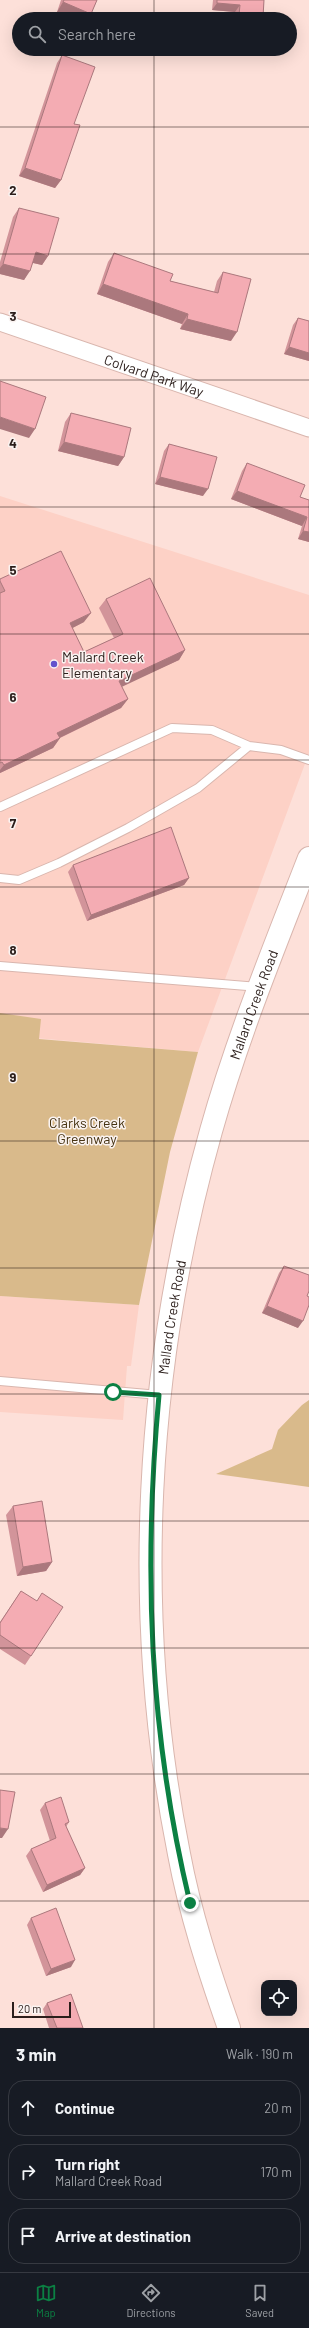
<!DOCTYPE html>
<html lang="en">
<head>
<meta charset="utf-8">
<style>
	:root { --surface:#171b24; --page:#242831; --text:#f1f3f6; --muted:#9ea1a6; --line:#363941; --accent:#0b8043 }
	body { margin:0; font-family:Barlow,sans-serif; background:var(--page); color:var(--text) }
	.controls { position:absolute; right:12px; bottom:12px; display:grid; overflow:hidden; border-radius:8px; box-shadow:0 4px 16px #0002 }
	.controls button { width:36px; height:36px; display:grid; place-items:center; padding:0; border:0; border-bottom:1px solid var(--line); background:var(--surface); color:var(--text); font:20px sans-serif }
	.scale { position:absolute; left:12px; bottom:10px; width:59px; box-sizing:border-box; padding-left:4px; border:2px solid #2b1e1b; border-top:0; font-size:11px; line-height:14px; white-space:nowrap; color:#2b1e1b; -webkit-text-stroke:3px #faf3f1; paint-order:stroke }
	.stop { position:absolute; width:12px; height:12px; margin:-9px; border:3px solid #0b8043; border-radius:50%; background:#fff }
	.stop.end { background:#0b8043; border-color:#fff; box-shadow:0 1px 4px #0008 }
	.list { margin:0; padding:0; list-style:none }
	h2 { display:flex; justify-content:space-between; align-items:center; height:52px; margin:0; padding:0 16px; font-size:17px }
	h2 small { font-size:13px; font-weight:400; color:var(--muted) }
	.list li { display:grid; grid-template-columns:26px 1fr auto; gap:12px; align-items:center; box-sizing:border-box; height:56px; margin:0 8px 8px; padding:0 8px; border:1px solid var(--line); border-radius:16px }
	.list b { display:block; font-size:15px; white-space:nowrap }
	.list p { margin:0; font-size:13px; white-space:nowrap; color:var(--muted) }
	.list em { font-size:13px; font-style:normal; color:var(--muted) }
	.icon { flex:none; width:22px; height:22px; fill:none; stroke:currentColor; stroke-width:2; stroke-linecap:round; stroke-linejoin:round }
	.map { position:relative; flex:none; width:309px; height:2028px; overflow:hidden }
	.search { position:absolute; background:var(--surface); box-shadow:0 4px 16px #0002; left:12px; right:12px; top:12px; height:44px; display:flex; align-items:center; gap:10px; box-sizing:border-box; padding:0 14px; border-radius:22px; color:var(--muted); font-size:15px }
	.sheet { height:244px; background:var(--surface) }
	nav { display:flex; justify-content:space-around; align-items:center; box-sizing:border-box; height:56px; border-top:1px solid var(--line); background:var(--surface); font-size:11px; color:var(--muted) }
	nav a { display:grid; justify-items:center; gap:2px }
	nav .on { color:var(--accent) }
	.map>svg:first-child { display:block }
	.built { fill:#fdd1c6 }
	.green { fill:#d9ba8b }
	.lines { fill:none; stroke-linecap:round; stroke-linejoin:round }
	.service-casing { stroke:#d9b6ae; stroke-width:10 }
	.minor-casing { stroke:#d9b6ae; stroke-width:19 }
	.secondary-casing { stroke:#d9b6ae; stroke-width:24 }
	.service { stroke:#fff; stroke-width:8 }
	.minor { stroke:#fff; stroke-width:17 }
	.secondary { stroke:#fff; stroke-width:22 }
	.wall { fill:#d2949a }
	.shaded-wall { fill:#ab787d }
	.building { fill:#f4acb3; stroke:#ab787d }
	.route { stroke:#0b8043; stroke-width:5 }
	.grid { fill:none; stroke:#2b1e1b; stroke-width:1; stroke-opacity:0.55 }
	.poi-dot { fill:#6353cc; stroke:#faf3f1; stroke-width:1.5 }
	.labels { text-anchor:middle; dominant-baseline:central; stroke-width:3; stroke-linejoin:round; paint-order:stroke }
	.street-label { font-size:14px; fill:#2b1e1b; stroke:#faf3f1 }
	.poi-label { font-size:14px; fill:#2b1e1b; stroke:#faf3f1; text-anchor:start }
	.park-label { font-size:14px; fill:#463312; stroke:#faf3f1 }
	.grid-label { font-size:13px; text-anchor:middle; font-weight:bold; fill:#2b1e1b; stroke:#faf3f1; stroke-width:3; stroke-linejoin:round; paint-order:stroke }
</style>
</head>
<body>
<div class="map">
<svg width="309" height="2028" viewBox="0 0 309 2028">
	<rect width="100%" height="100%" fill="#fde0d9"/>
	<!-- built -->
	<path class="built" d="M0,496L309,595V753L198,1052L0,1035Z
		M0,1296L139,1305L131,1366H127L123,1420L0,1412Z"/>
	<!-- green -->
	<path class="green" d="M0,1013L41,1019L39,1039L198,1052L170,1152L139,1305L0,1296Z
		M309,1400V1487L216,1474L272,1449L278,1430L302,1405Z"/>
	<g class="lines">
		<!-- service casing -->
		<g class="service-casing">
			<path id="service" d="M0,807L172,728L212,730L249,746L281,750L309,760
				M0,878L19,880L59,863L128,828L198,788L249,746
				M0,966L258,987
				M0,1381L159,1395"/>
		</g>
		<!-- minor casing -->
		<g class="minor-casing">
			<g id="minor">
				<path id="s1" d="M0,322L309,428"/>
			</g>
		</g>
		<!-- secondary casing -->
		<g class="secondary-casing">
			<g id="secondary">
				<path id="s2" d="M229,2028C209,1971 190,1913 179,1854C131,1614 145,1366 211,1131C237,1038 274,948 309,858"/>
			</g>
		</g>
		<!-- service -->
		<use href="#service" class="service"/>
		<!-- minor -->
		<use href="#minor" class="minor"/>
		<!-- secondary -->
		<use href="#secondary" class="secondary"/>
	</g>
	<!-- wall -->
	<path class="wall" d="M61,0H97L91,14L88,19H75L57,12Z
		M213,0H264L263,17L262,19H235V12L212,10Z
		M62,55L74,124L61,180L55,188L19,176L57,63Z
		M19,208L48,256L42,265L33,263L24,280L0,274V262L13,217Z
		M114,253L170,281L214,292L217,281L223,272L231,341L180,329L182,324L97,294L108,262Z
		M298,318L309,321V361L284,354L293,325Z
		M71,413L124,457L118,466L58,451L65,422Z
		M169,444L203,496L155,484L164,451Z
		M247,463L300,497L309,500V542L298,539L302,526L231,499L242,471Z
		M0,579L84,622L72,628L84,652L114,638L99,608L106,599L185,650L179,660L121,686L128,699L121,708L60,738L53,748L0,773Z
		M73,865L189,878L184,885L87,921L68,872Z
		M284,1266L298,1328L262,1313L279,1273Z
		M13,1506L52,1562L46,1571L17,1576L6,1515Z
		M21,1591L31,1656L25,1665L0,1649V1622Z
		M45,1803L69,1822L66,1827L85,1868L80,1875L43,1892L26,1856L31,1849L50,1841L40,1810Z
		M31,1918L71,1967L46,1976L27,1925Z
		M47,2003L83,2028H49L43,2009Z"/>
	<!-- shaded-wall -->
	<path class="shaded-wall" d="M63,2L91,14L88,19H75L57,12Z
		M217,3L240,5L235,12L212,10Z
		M239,15L263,17L262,19H236Z
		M25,168L61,180L55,188L19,176Z
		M36,252L48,256L42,265L29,262Z
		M3,264L30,271L24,280L0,274V268Z
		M103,284L188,314L182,324L97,294Z
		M187,319L237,332L231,341L180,329Z
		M289,347L309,353V361L284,354Z
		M0,417L35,429L29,438L0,429Z
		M64,442L124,457L118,466L58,451Z
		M160,477L208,489L203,496L155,484Z
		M237,491L307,517L302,526L231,499Z
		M303,531L309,532V542L298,539Z
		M91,613L84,622L63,633L70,623Z
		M185,650L179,660L113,691L119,681Z
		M128,699L121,708L51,742L57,733Z
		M60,738L53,748L0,773V770L4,765Z
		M189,878L184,885L87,921L91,915Z
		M267,1306L303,1321L298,1328L262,1313Z
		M52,1562L46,1571L17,1576L23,1567Z
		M0,1828L8,1829L2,1838H0Z
		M85,1868L80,1875L43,1892L47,1885Z
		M75,1960L71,1967L46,1976L51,1969Z"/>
	<!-- building -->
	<path class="building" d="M64,0H97L91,14L63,2Z
		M217,0H264L263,17L239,15L240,5L217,3Z
		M62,55L95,67L74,124L80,125L61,180L25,168Z
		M19,208L59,218L48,256L36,252L30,271L3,264Z
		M114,253L173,274L170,281L218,293L223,272L251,279L237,332L187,319L188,314L103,284Z
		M298,318L309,321V353L289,347Z
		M0,381L46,397L35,429L0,417Z
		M71,413L131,428L124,457L64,442Z
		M169,444L217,457L208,489L160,477Z
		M247,463L305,485L300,497L309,500V532L303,531L307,517L237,491Z
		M61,551L91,613L70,623L84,652L123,634L106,599L150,578L185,650L119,681L128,699L57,733L60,738L4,765L2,762L0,763V593L5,591L0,581V579Z
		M171,827L189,878L91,915L73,865Z
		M284,1266L309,1275V1291L307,1296L309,1297V1305L303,1321L267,1306Z
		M42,1501L52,1562L23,1567L13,1506Z
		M21,1591L37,1601L42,1593L63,1607L31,1656L0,1635V1623Z
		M0,1790L15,1792L8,1829L0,1828Z
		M61,1797L69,1822L65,1824L85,1868L47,1885L31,1849L56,1838L45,1803Z
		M56,1908L75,1960L51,1969L31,1918Z
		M71,1994L83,2028H57L47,2003Z"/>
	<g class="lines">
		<!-- route -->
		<path class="route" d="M113,1392L159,1395C143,1570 149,1732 190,1903"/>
	</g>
	<!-- grid -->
	<path class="grid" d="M154,0V19M154,49V2028M0,127H309M0,254H309M0,380H309M0,507H309M0,634H309M0,760H309M0,887H309M0,1014H309M0,1141H309M0,1268H309M0,1394H309M0,1521H309M0,1648H309M0,1774H309M0,1901H309"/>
	<!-- markers -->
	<circle class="poi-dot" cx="54" cy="664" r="4"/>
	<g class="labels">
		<!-- street labels -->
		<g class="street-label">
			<text stroke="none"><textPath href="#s1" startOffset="163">Colvard Park Way</textPath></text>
			<text stroke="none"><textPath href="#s2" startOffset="1045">Mallard Creek Road</textPath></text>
			<text stroke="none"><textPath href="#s2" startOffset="721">Mallard Creek Road</textPath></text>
		</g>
		<!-- poi labels -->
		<g class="poi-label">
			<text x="62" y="656">Mallard Creek<tspan x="62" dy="16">Elementary</tspan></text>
		</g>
		<!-- park labels -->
		<g class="park-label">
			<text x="87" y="1122">Clarks Creek<tspan x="87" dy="16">Greenway</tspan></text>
		</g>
	</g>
	<g class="grid-label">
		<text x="13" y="195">2</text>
		<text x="13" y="321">3</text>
		<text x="13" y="448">4</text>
		<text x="13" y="575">5</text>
		<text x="13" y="702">6</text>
		<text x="13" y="828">7</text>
		<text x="13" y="955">8</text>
		<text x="13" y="1082">9</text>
	</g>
</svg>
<div class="controls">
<button><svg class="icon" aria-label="locate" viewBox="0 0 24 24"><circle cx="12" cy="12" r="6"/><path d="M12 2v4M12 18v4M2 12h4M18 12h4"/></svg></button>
</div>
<div class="scale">20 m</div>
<div class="stop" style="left:113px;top:1392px"></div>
<div class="stop end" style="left:190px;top:1903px"></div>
<div class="search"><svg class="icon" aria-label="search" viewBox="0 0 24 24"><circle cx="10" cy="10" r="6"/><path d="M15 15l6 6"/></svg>Search here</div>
</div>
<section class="sheet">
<h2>3 min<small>Walk · 190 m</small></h2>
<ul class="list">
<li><svg class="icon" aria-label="ahead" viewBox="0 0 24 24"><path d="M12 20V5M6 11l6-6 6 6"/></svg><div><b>Continue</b></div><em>20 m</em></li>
<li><svg class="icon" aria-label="right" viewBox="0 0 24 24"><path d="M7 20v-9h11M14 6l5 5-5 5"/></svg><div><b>Turn right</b><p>Mallard Creek Road</p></div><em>170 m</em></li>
<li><svg class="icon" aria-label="arrive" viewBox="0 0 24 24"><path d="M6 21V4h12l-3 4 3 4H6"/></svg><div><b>Arrive at destination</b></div></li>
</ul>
</section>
<nav>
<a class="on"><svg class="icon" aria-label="map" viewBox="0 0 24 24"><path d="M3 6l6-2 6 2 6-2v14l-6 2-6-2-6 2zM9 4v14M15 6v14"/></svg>Map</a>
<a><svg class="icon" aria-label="directions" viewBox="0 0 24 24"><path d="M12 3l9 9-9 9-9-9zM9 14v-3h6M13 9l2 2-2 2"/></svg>Directions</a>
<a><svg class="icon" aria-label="saved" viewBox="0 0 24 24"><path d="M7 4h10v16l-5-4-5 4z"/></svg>Saved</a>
</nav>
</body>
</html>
